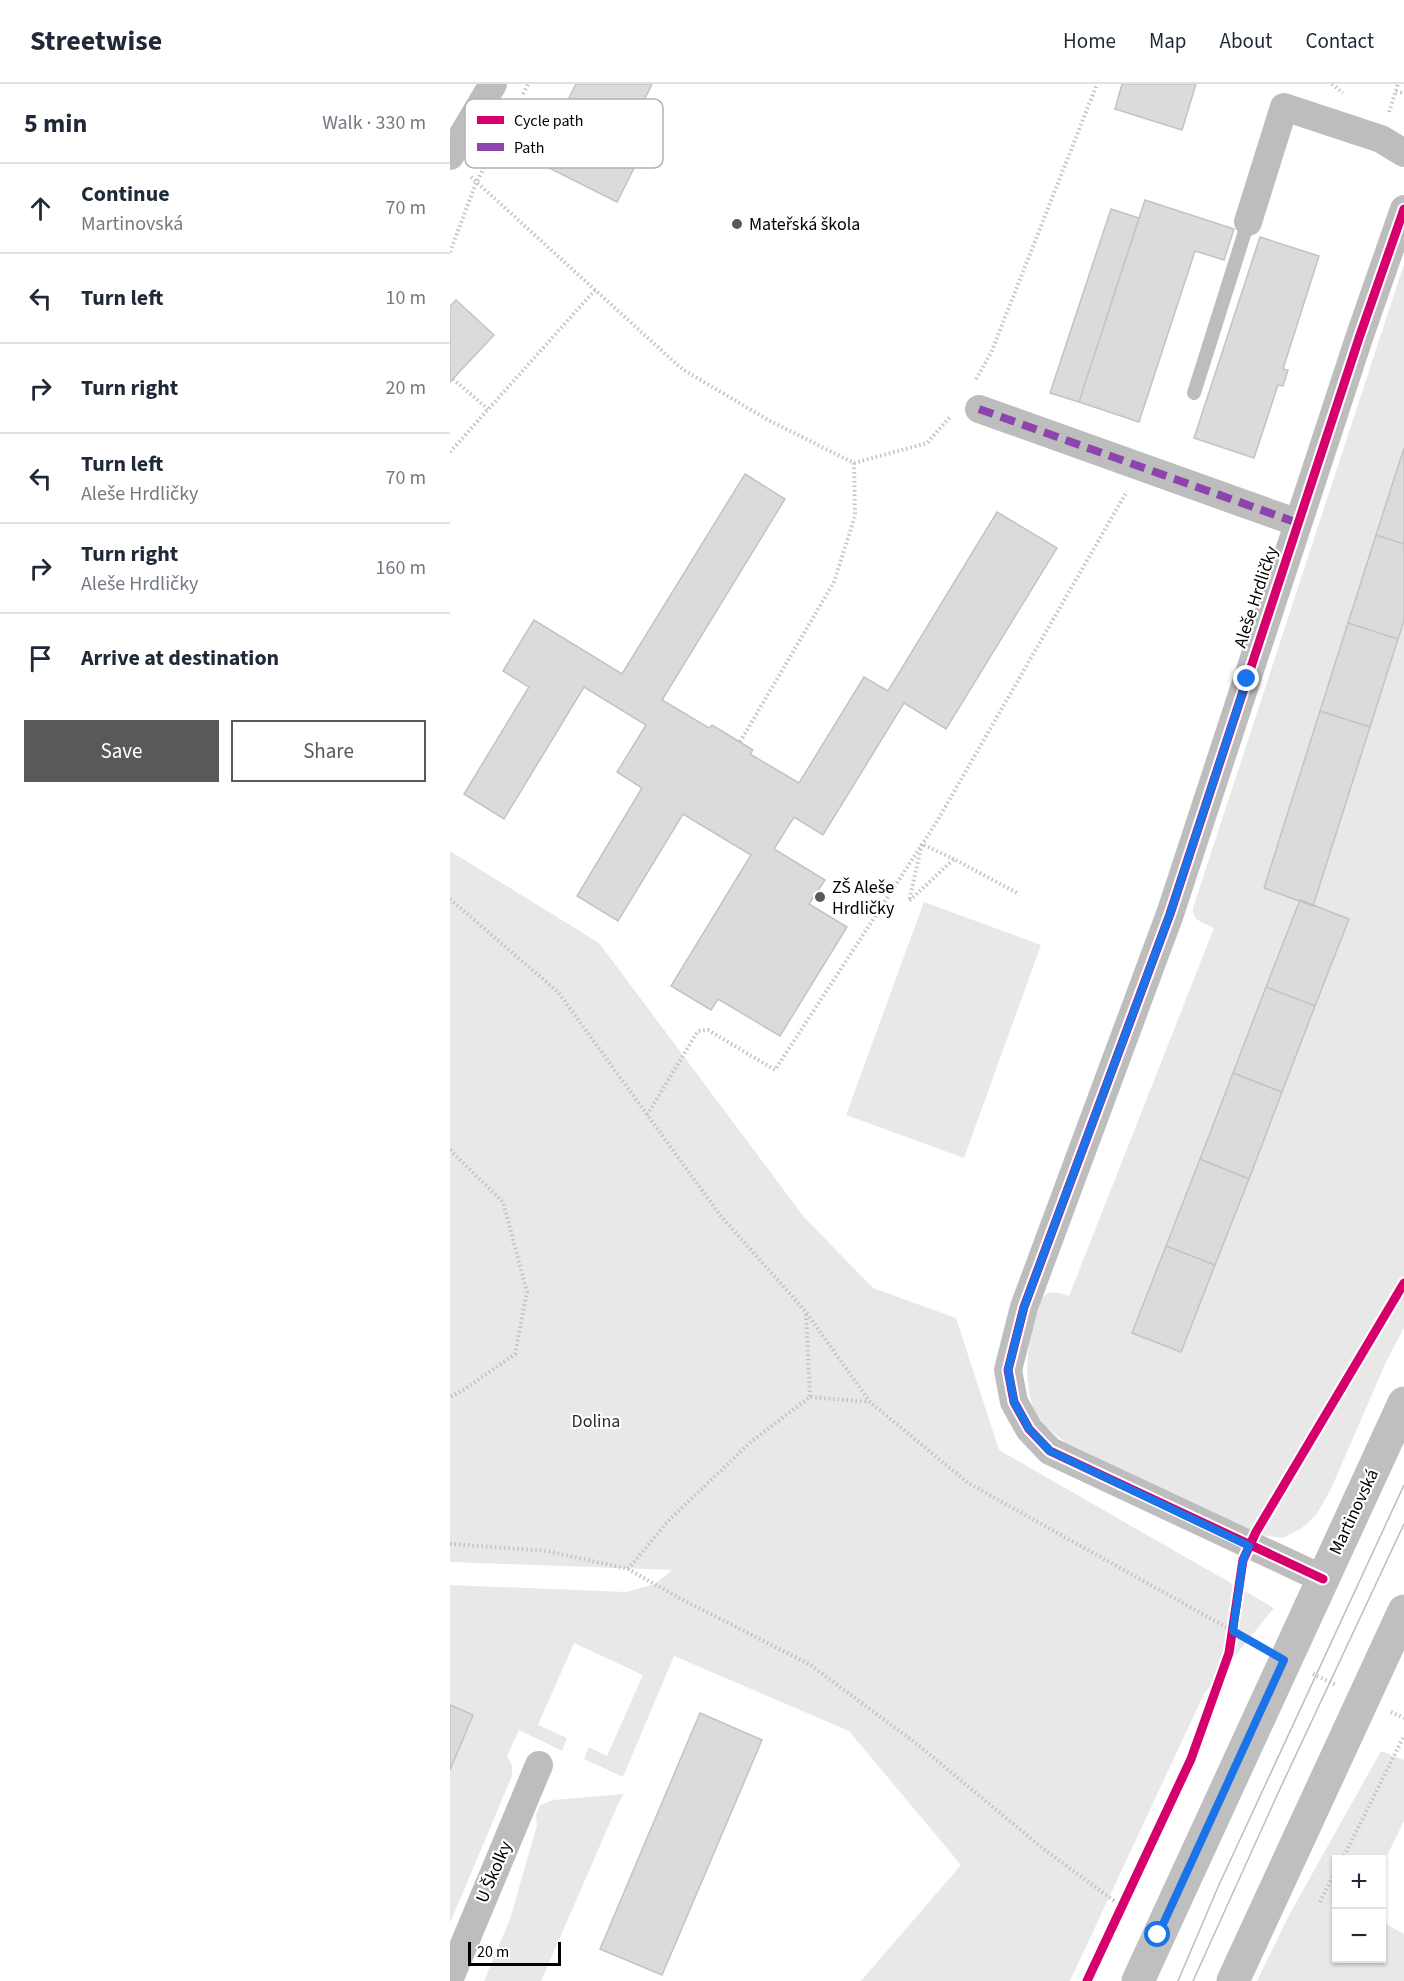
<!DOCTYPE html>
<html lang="en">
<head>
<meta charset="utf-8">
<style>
	:root { --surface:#fff; --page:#f6f6f7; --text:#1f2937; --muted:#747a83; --line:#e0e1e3; --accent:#595959 }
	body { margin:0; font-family:"Source Sans 3",sans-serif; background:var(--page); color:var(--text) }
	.controls { position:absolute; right:18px; bottom:18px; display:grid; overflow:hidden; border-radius:0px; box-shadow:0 2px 4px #0004 }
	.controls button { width:54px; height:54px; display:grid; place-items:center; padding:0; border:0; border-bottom:2px solid var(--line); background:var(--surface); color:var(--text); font:30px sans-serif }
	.scale { position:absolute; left:18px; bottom:15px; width:93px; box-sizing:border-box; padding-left:6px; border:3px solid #000; border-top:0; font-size:16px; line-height:21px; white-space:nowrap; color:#000; -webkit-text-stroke:4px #fff; paint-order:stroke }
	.stop { position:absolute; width:18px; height:18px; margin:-14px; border:4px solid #1a73e8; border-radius:50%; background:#fff }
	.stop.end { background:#1a73e8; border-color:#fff; box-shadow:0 2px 6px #0008 }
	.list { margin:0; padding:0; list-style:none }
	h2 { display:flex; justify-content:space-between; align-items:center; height:78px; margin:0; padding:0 24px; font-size:26px }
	h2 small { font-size:20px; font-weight:400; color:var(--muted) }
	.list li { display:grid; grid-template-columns:39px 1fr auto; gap:18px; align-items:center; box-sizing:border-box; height:90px; padding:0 24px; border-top:2px solid var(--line) }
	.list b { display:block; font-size:22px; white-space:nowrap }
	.list p { margin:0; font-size:20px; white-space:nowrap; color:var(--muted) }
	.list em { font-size:20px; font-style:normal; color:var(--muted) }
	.actions { display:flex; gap:12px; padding:18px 24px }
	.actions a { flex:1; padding:14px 0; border:2px solid var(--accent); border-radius:0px; text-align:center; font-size:21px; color:var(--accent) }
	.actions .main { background:var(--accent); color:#fff }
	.icon { flex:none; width:33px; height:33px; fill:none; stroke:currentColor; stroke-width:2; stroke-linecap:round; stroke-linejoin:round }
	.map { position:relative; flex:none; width:954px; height:1897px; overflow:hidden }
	header { display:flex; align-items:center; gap:36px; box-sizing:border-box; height:84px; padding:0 30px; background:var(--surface); border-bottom:2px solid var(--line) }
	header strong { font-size:28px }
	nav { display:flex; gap:33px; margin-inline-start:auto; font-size:21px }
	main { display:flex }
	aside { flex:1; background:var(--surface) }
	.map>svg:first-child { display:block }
	.green { fill:#e8e8e8 }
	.building { fill:#dbdbdb; stroke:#c3c3c3; stroke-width:1.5 }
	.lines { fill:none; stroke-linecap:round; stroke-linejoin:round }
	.path { stroke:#c2c2c2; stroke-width:4; stroke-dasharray:1.5 3; stroke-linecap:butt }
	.lane { stroke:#bdbdbd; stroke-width:14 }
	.street { stroke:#bdbdbd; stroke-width:28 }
	.secondary { stroke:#bfbfbf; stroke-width:33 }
	.tram { stroke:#bdbdbd; stroke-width:1.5 }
	.quiet { stroke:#8e44ad; stroke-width:8; stroke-dasharray:15 8; stroke-linecap:butt }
	.cycleway-casing { stroke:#fff; stroke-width:13 }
	.cycleway { stroke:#d6006c; stroke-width:9 }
	.route { stroke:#1a73e8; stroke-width:8 }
	.poi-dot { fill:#595959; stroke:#fff; stroke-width:2 }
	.labels { text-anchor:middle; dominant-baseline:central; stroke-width:4.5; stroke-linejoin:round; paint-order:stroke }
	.poi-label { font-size:18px; fill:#000; stroke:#fff; text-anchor:start }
	.street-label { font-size:18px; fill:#000; stroke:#fff }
	.park-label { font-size:18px; fill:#2c2c2c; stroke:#fff }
	.key { fill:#fff; stroke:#b2b2b2; stroke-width:1.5 }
	.key-label { font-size:16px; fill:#000 }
</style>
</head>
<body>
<header>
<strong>Streetwise</strong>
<nav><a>Home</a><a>Map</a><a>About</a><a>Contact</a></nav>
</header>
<main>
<aside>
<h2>5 min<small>Walk · 330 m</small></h2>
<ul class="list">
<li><svg class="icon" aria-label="ahead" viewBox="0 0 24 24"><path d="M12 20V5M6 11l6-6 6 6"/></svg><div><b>Continue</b><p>Martinovská</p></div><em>70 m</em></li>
<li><svg class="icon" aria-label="left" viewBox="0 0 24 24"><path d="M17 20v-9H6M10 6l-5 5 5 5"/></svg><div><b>Turn left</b></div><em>10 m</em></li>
<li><svg class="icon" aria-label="right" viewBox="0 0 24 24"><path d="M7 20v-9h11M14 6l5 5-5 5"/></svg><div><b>Turn right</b></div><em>20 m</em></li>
<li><svg class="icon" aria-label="left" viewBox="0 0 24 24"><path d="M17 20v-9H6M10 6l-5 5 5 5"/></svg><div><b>Turn left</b><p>Aleše Hrdličky</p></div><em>70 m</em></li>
<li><svg class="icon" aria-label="right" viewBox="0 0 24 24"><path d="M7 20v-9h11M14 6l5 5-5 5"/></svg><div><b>Turn right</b><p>Aleše Hrdličky</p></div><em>160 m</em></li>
<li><svg class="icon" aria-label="arrive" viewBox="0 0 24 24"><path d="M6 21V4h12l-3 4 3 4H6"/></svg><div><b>Arrive at destination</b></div></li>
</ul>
<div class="actions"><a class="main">Save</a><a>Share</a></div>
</aside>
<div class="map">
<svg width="954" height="1897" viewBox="0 0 954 1897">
	<rect width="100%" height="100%" fill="#fff"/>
	<!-- green -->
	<path class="green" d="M954,180V1244L936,1278L881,1405L866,1431L852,1444L833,1454L812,1451L799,1446L615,1358C604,1349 592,1341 585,1328C572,1301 577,1253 588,1226C590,1221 591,1213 597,1210C603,1206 612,1210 619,1212L764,844C754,839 742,837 743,824Z
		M0,767L149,859L354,1133L423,1204L506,1234L549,1366L824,1524L754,1610L620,1897H411L511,1781L399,1647L224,1572L173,1693L134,1675L139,1663L157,1672L193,1591L124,1559L88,1641L117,1654L112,1667L69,1646L57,1672L62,1681V1692L0,1839V1501L176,1508L205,1500L222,1486L0,1478Z
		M474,818L591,861L514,1074L396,1031Z
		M931,1667L954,1676V1737L932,1782V1776H886V1874H932V1838L954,1850V1897H807L838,1833Z
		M174,1710L169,1718L91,1897H34L60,1835L87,1741L86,1731L90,1721L103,1716Z"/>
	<!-- building -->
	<path class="building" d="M126,0H202L177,51L196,60L167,118L87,78Z
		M672,0H746L732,46L665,25Z
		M695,116L784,145L774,176L745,167L689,338L629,318Z
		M661,125L689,134L629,318L600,309Z
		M810,153L869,172L833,285L838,286L833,302L828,301L804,374L744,354Z
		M6,216L44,251L0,298V222Z
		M954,364V460L926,451Z
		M295,390L335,415L212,616L259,644L262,641L303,666L300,670L349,699L414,593L438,607L547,428L607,464L496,645L454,619L373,751L344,733L324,765L375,796L359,820L397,843L330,952L268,915L261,926L221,902L301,771L233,730L168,837L127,812L192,704L167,688L196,641L134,603L54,735L14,710L79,603L53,587L84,536L172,590Z
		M926,451L954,460V537L948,555L898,539Z
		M898,539L948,555L920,643L870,627Z
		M870,627L920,643L863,822L814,804Z
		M850,816L899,835L865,922L816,903Z
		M816,903L865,922L832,1008L783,989Z
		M783,989L832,1008L799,1095L750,1075Z
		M750,1075L799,1095L765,1181L716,1162Z
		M716,1162L765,1181L731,1268L682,1249Z
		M0,1621L23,1631L0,1686Z
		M250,1629L312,1656L212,1891L150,1865Z"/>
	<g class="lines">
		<!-- path -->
		<path class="path" d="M882,0L893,9
			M946,7L954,9
			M73,10L78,0
			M939,28L948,0
			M21,93L232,285L318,336L404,379L405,432L384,498L290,658
			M0,168L26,99L60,35
			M3,295L38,325
			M526,295L541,269L647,0
			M0,368L145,206
			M404,379L477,359L500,333
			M504,775L472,760L459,817L504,775L569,810
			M0,815L108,908L270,1131L356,1228L420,1318L518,1399L808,1561
			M197,1031L248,947L258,946L325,986L486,739L677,407
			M0,1066L53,1118L77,1208L65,1270L15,1305L0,1313
			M356,1230L360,1313
			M0,1460L97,1467L178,1485L231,1515L359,1580L467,1660L591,1763L671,1822
			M178,1485L221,1434L302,1357L360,1313L419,1318
			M863,1590L886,1601
			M941,1628L954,1634
			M892,1776L954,1652
			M870,1818L886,1786"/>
		<!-- lane -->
		<path class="lane" d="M744,309L798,138"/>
		<!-- street -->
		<path class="street" d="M0,72L43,0
			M798,138L834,23L931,55L954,69
			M529,325L848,439
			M873,1495L600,1367L579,1345L564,1318L558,1286L574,1223L720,830L909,254L954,125
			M0,1894L89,1681"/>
		<!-- secondary -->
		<path class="secondary" d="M688,1897L954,1319
			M783,1897L954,1527"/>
		<!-- tram -->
		<path class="tram" d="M728,1897L768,1803L954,1401
			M743,1897L829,1707L954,1440"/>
		<!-- quiet -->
		<path class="quiet" d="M529,325L848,439"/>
		<!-- cycleway casing -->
		<g class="cycleway-casing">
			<path id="cycleway" d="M873,1495L600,1367L579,1345L564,1318L558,1286L574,1223L720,830L909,254L954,125
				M637,1897L741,1675L779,1569L793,1476L806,1448L954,1199"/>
		</g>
		<!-- cycleway -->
		<use href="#cycleway" class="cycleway"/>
	</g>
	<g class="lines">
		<!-- route -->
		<path class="route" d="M708,1851L834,1576L783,1547L793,1476L799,1462L600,1367L579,1345L564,1318L558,1286L574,1223L720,830L797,595"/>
	</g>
	<!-- markers -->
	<g class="poi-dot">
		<circle cx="287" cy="140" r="6"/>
		<circle cx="370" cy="813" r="6"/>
	</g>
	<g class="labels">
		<!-- poi labels -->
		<g class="poi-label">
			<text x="299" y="140">Mateřská škola</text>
			<text x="382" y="803">ZŠ Aleše<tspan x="382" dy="21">Hrdličky</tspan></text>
		</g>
		<!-- street labels -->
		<g class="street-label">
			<text transform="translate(806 513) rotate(-72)">Aleše Hrdličky</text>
			<text transform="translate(904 1428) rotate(-65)">Martinovská</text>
			<text transform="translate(44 1788) rotate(-67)">U Školky</text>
		</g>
		<!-- park labels -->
		<g class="park-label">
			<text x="146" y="1337">Dolina</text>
		</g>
	</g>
	<!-- legend -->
	<rect x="15" y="15" width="198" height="69" rx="9" class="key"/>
	<rect x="27" y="32" width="27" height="8" fill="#d6006c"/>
	<rect x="27" y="59" width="27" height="8" fill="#8e44ad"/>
	<g class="key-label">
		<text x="64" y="42">Cycle path</text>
		<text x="64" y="69">Path</text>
	</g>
</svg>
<div class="controls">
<button>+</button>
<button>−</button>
</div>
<div class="scale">20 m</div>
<div class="stop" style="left:708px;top:1851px"></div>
<div class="stop end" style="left:797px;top:595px"></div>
</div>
</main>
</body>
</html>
